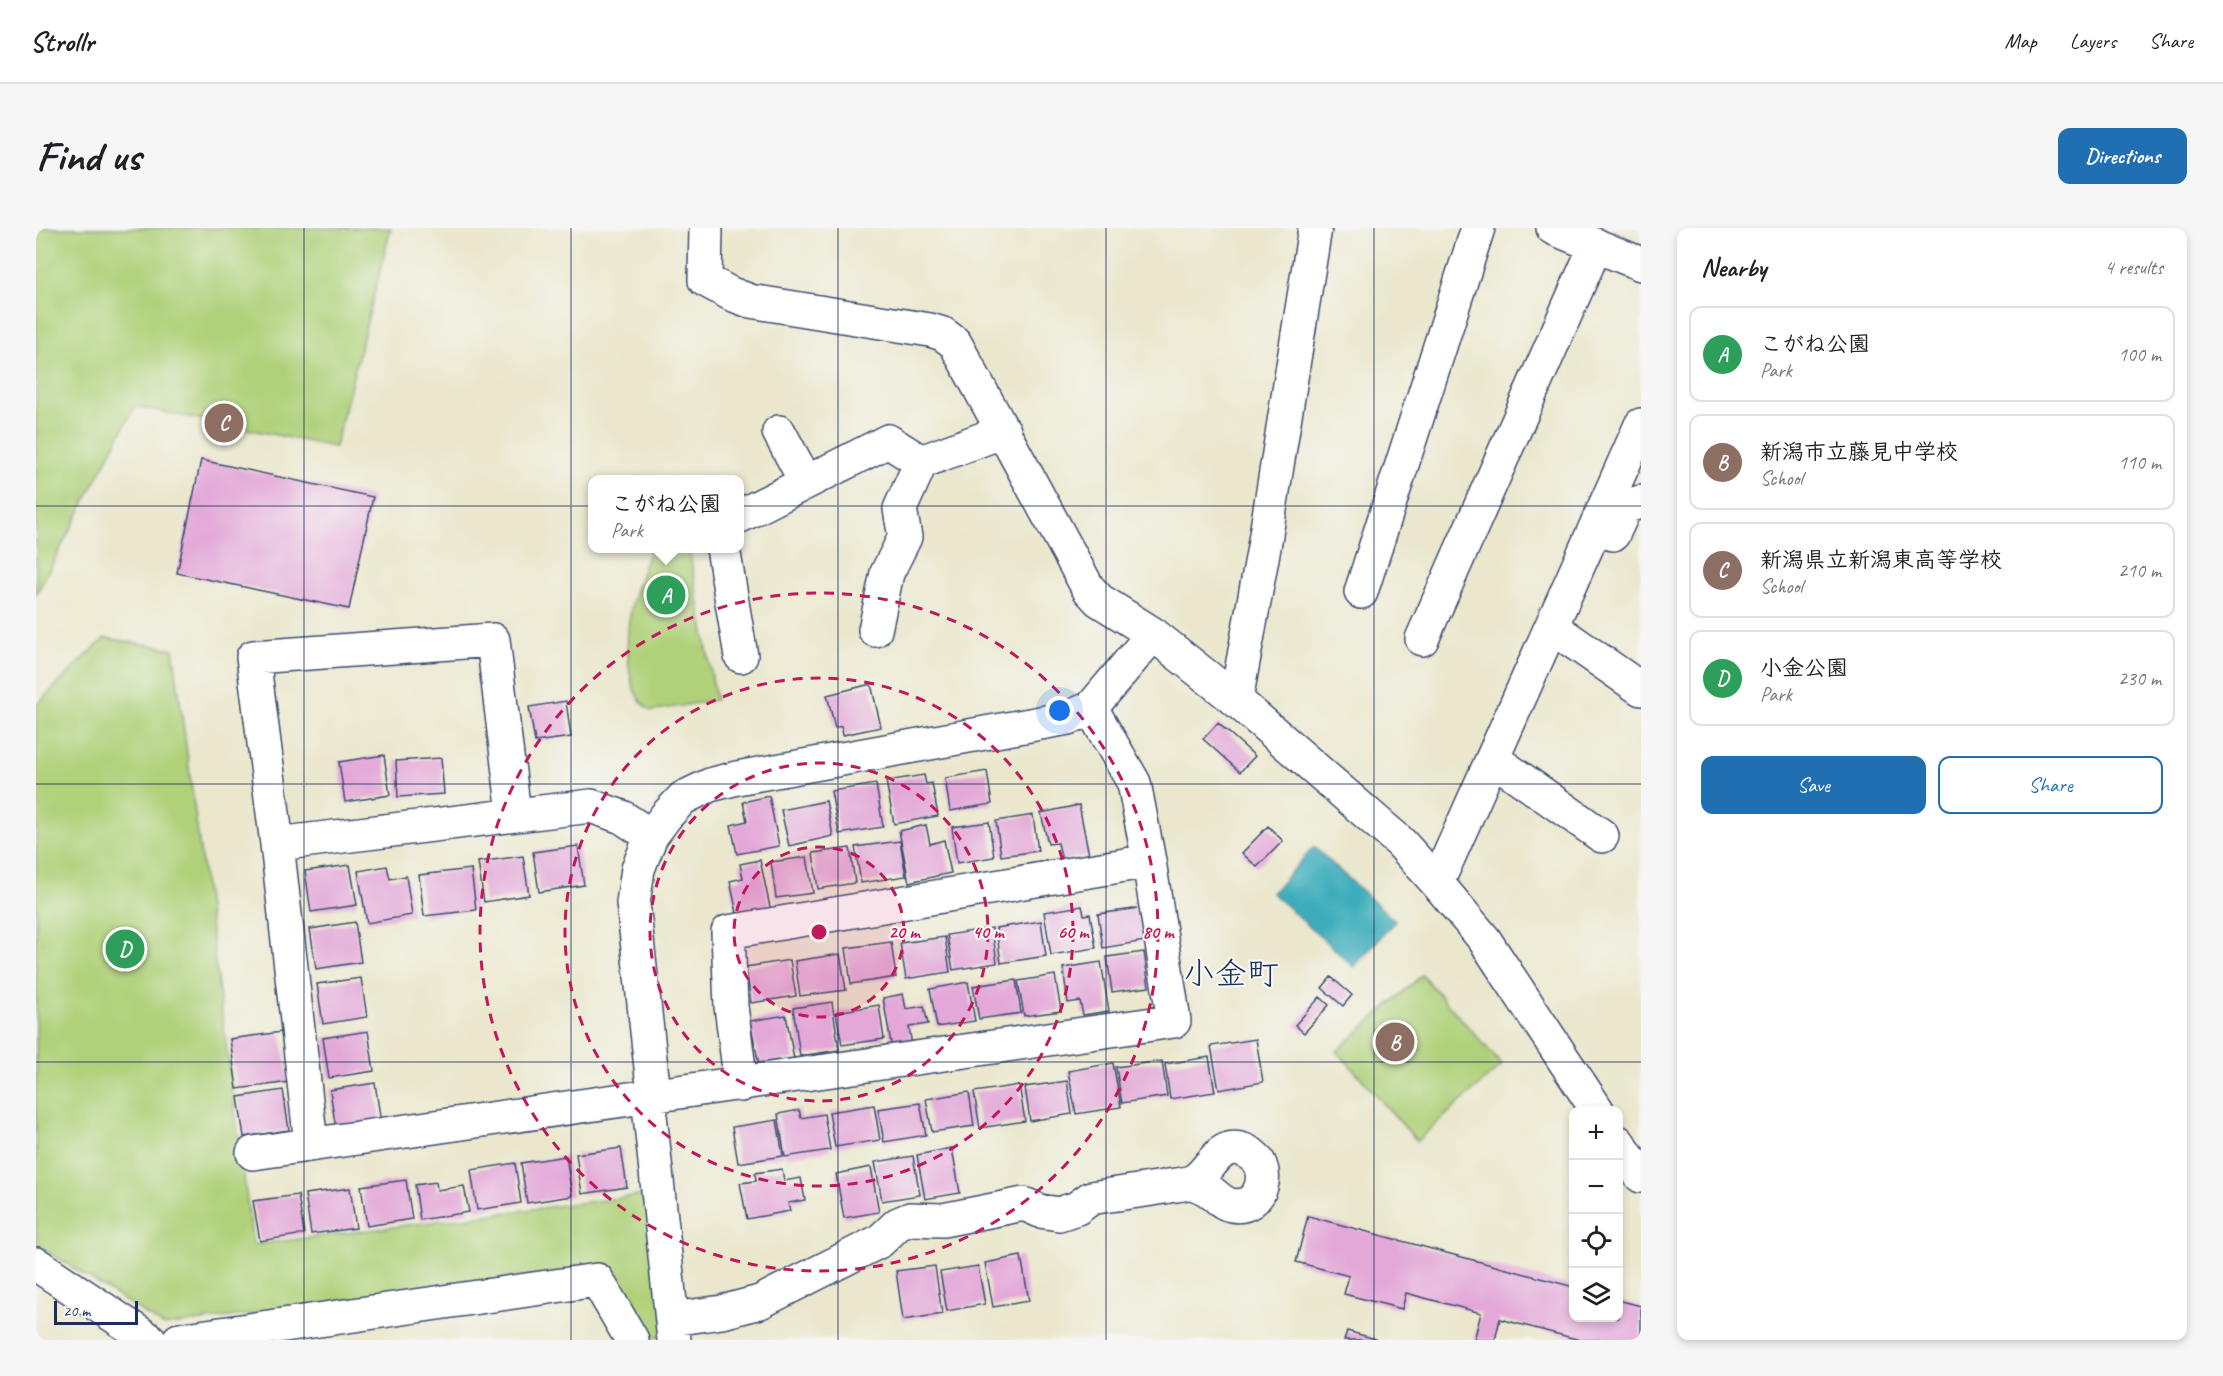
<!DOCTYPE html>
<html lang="en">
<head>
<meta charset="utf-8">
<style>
	:root { --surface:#fff; --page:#f6f6f6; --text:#202124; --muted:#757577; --line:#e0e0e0; --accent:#1f6fb2 }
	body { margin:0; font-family:Caveat,"Klee One",sans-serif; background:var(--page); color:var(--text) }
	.controls { position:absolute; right:18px; bottom:18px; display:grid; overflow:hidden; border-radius:12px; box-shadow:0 3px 9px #0003 }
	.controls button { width:54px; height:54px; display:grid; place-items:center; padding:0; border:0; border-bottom:2px solid var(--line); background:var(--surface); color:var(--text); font:30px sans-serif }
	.scale { position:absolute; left:18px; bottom:15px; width:84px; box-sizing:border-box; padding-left:6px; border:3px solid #1b2f5e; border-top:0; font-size:16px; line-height:21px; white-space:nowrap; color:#1b2f5e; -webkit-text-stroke:4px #f6f6f2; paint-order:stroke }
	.you { position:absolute; left:1024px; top:483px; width:21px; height:21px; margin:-15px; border:4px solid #fff; border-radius:50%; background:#1a73e8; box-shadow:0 0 0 9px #1a73e833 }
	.badge { display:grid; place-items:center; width:39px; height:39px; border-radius:50%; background:var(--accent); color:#fff; font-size:20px; font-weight:700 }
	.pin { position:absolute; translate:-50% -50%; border:3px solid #fff; box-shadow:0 2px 6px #0006 }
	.popup { position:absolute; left:552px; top:247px; width:156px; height:78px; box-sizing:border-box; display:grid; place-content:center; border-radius:12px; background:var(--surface); filter:drop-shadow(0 2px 4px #0005); font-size:20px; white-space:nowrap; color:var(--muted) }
	.popup b { font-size:22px; color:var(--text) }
	.popup::after { content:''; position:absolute; left:50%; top:100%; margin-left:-12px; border:12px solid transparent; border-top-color:var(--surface) }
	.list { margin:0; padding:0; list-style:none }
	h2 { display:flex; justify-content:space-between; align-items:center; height:78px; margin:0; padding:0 24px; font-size:26px }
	h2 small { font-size:20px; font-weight:400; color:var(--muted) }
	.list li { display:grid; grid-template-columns:39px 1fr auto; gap:18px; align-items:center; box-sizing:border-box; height:96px; margin:0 12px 12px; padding:0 12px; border:2px solid var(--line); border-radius:12px }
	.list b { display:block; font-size:22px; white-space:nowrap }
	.list p { margin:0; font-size:20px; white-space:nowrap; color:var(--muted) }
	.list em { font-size:20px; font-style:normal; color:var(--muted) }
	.actions { display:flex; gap:12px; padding:18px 24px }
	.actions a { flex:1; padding:14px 0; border:2px solid var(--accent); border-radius:12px; text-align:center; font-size:21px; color:var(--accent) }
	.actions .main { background:var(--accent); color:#fff }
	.icon { flex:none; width:33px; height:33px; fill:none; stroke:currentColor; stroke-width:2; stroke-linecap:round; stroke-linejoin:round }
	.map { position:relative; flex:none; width:1605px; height:1112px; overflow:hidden; border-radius:12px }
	header { display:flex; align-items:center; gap:36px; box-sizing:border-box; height:84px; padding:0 30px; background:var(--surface); border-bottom:2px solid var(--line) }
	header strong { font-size:28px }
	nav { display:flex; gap:33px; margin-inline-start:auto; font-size:21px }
	.intro { display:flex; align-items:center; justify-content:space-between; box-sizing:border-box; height:144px; padding:0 36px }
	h1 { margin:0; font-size:42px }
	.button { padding:15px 27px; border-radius:12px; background:var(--accent); color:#fff; font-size:21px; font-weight:700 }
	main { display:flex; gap:36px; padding:0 36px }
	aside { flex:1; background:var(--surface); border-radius:12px; box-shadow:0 3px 9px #0003 }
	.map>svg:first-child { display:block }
	.green { fill:#b0d17a; stroke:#66806c; stroke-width:1.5 }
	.water { fill:#3eadbb; stroke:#2c6e8c; stroke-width:1.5 }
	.building { fill:#e3a7d8 }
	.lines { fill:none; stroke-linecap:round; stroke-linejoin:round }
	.minor-casing { stroke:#3a4b6f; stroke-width:36 }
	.minor { stroke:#fff; stroke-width:33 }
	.grid { fill:none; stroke:#1b2f5e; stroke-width:1.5; stroke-opacity:0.55 }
	.ring { fill:none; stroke:#c2185b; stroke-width:3; stroke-dasharray:10 8 }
	.labels { text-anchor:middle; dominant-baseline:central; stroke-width:4.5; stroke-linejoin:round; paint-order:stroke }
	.quarter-label { font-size:32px; fill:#1b2f5e; stroke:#f6f6f2 }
	.centre { fill:#c2185b; stroke:#f6f6f2; stroke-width:3 }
	.ring-label { font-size:18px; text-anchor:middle; font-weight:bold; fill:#c2185b; stroke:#f6f6f2; stroke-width:4.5; stroke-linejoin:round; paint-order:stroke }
</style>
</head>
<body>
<header>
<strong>Strollr</strong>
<nav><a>Map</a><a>Layers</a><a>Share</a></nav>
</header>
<div class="intro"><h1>Find us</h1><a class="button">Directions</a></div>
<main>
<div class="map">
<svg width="1605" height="1112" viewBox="0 0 1605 1112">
	<rect width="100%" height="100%" fill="#f6f6f2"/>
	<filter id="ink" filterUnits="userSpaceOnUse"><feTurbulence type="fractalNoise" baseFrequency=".0167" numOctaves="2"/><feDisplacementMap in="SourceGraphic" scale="12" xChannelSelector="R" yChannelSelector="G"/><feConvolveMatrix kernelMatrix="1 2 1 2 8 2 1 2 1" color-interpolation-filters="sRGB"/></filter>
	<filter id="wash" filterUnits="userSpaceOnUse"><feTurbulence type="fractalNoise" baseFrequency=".008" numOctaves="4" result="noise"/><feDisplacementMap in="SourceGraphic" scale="24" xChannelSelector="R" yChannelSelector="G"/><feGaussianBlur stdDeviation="1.35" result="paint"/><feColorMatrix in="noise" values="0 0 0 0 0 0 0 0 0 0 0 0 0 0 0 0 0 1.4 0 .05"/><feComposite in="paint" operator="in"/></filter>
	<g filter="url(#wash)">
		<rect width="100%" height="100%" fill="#ebe7cd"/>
		<!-- green -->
		<path class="green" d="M0,0H355L299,219L99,178L0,367Z
			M615,320L653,321L680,472L615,483C599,471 596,458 593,439C587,393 599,363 615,320Z
			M69,410L137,421L217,1017L614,966L632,1106L618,1110L573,1037L128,1098L0,1016V477Z
			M1386,747L1466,837L1381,913L1301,823Z"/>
		<!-- water -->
		<path class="water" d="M1278,619L1359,693L1318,739L1236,665Z"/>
		<g id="blocks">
			<!-- building -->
			<path class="building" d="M165,232L337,269L313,381L141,345Z
				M835,456L845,499L807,507L805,498L799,500L791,467Z
				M530,473L535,509L499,514L493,479Z
				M1182,495L1219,528L1204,544L1167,511Z
				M348,527L354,567L309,574L303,534Z
				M405,530L408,566L362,569L360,533Z
				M951,543L956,576L914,583L909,550Z
				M888,547L890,556L896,555L902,588L858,596L850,553Z
				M840,556L847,599L803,606L795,563Z
				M733,568L743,618L701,626L695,597L711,593L707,574Z
				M790,573L797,608L753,618L745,582Z
				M1043,577L1053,627L1026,633L1022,615L1012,616L1005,585Z
				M997,587L1002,623L965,628L960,593Z
				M953,594L958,629L921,635L916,599Z
				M890,597L894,616L908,612L915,645L873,654L863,603Z
				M1232,598L1247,613L1221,639L1206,625Z
				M864,613L870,648L825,655L819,619Z
				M542,618L548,657L503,664L497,624Z
				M814,620L819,655L782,661L777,625Z
				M487,628L493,667L448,674L442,634Z
				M771,629L777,665L740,670L735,634Z
				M724,632L735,684L702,690L694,653L707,650L704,636Z
				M314,637L321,677L275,684L269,643Z
				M351,638L354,651L370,648L376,687L331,695L322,643Z
				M435,641L440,682L388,688L383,647Z
				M1046,678L1048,687L1054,686L1060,720L1015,727L1008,684Z
				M1104,680L1109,713L1067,720L1062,686Z
				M1005,693L1010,728L965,735L960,700Z
				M319,694L325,734L280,741L274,701Z
				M956,700L961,735L917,742L911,707Z
				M909,709L914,744L870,751L864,715Z
				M855,714L860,749L815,756L810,720Z
				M1108,724L1113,759L1076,764L1071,729Z
				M804,726L810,762L764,768L759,733Z
				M754,732L760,768L715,775L710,739Z
				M1065,734L1073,783L1047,787L1044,773L1032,775L1027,740Z
				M1019,747L1025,783L988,788L982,753Z
				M1295,749L1316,767L1307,778L1286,760Z
				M325,750L331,789L287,796L281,756Z
				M980,752L985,785L943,791L937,758Z
				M932,754L939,793L901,799L894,761Z
				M867,766L870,781L888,778L892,796L873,799L876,818L856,821L847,770Z
				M1284,769L1293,777L1268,805L1259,797Z
				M796,774L803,822L764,828L757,780Z
				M843,777L848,811L806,817L800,784Z
				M750,787L758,831L723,837L714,793Z
				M332,803L338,843L293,850L287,810Z
				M245,804L253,854L201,861L194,811Z
				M1220,811L1227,854L1183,862L1175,818Z
				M1173,829L1179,864L1134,871L1129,836Z
				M1126,833L1131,868L1086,875L1080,839Z
				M1077,835L1085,879L1040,886L1032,843Z
				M1031,853L1036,886L994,893L989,859Z
				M339,855L345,895L300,902L294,862Z
				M983,857L989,893L944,900L938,864Z
				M247,862L253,902L208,909L202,869Z
				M933,864L938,898L896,904L890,871Z
				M884,875L890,907L848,914L842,881Z
				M838,877L844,912L799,919L793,884Z
				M763,882L765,890L788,886L794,922L749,929L742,886Z
				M741,892L747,928L702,935L696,899Z
				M585,920L591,959L546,966L540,926Z
				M916,920L924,965L889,971L881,927Z
				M530,928L536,968L491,975L485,935Z
				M877,928L884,967L846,973L839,934Z
				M479,935L485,975L441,982L435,942Z
				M835,939L843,984L808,990L800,946Z
				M746,941L748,953L765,950L769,972L752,975L754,983L711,991L704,955L720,953L719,945Z
				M370,952L376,991L331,998L325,958Z
				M400,954L401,962L428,958L433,984L384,992L379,957Z
				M314,960L320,1000L275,1006L269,966Z
				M262,967L268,1006L224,1013L217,973Z
				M1272,988L1538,1059V1090H1582V1072L1605,1078V1112H1544L1464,1091L1459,1112H1438L1445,1085L1370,1065L1366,1081L1308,1066L1313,1048L1260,1034Z
				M985,1028L993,1073L957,1079L949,1035Z
				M899,1038L906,1086L867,1092L860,1043Z
				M942,1038L949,1076L911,1083L904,1044Z
				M1311,1103L1340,1111V1112H1308Z"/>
		</g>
	</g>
	<g filter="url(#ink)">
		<use href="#blocks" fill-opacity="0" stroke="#3a4b6f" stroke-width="1.5"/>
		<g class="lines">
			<!-- minor casing -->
			<g class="minor-casing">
				<path id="minor" d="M670,0L669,52L695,66L714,73L894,102L907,106L919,115L1052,360L1063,372L1117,406L1200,472L1364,614L1401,655L1448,711L1561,882
					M1517,0L1605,36
					M743,204L770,254
					M704,288L852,213L885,234
					M1570,302L1577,306L1590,278L1605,274
					M687,320L705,428
					M1325,364L1442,0
					M1516,399L1605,461
					M839,402L851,345L869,309L864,281L885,234L968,203
					M1386,411L1560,17
					M1200,472L1228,319L1279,0
					M1457,531L1566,608
					M241,616L217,429L457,412L478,586
					M1401,655L1605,197
					M705,857L695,778L692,704L1113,633
					M1582,914L1605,948
					M275,916L241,616L555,578L586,589L615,608
					M217,925L1138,793L1113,633L1098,555L1055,480
					M0,1036L114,1112
					M636,1091L686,1084L724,1074L844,1013L862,996L874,991L907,992L988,976L1004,983L1023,986L1041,980L1055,970C1079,966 1104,963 1128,959C1136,957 1147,957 1155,954C1175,947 1180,910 1210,923C1239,936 1227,984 1195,977C1185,975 1180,967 1172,962C1167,959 1161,957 1155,954
					M143,1112L561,1052L596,1112
					M638,1112L614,887L618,867L597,675L602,641L615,608L630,588L647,570L674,557L701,550L1032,490L1055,480L1117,406"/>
			</g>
			<!-- minor -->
			<use href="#minor" class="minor"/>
		</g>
	</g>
	<!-- grid -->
	<path class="grid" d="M268,0V1112M535,0V1112M802,0V1112M1070,0V1112M1338,0V1112M0,278H1605M0,556H1605M0,834H1605"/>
	<!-- distance rings -->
	<circle cx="783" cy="704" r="85" fill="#c2185b" fill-opacity=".12"/>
	<g class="ring">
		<circle cx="783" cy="704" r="85"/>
		<circle cx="783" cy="704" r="169"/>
		<circle cx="783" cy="704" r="254"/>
		<circle cx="783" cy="704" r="339"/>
	</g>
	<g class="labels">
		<!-- quarter labels -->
		<g class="quarter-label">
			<text x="1195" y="745">小金町</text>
		</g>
	</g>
	<circle cx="783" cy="704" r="9" class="centre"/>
	<g class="ring-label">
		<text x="868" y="710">20 m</text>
		<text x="952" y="710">40 m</text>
		<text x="1037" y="710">60 m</text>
		<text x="1122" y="710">80 m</text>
	</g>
</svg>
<div class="controls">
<button>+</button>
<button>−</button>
<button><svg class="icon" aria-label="locate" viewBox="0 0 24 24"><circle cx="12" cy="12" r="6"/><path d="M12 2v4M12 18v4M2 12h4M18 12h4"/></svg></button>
<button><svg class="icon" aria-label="layers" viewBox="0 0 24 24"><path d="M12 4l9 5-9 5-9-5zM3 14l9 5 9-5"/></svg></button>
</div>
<div class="scale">20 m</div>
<div class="you"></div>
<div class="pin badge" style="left:630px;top:367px;background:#2e9e5b">A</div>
<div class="popup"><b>こがね公園</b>Park</div>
<div class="pin badge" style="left:1359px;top:814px;background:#8d6e63">B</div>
<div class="pin badge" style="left:188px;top:195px;background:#8d6e63">C</div>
<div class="pin badge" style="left:89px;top:721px;background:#2e9e5b">D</div>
</div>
<aside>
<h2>Nearby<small>4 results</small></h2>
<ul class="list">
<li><span class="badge" style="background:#2e9e5b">A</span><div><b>こがね公園</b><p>Park</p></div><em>100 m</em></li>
<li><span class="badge" style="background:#8d6e63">B</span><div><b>新潟市立藤見中学校</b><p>School</p></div><em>110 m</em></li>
<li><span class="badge" style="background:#8d6e63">C</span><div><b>新潟県立新潟東高等学校</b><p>School</p></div><em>210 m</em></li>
<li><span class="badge" style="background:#2e9e5b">D</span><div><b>小金公園</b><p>Park</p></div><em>230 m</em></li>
</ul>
<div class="actions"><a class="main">Save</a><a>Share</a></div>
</aside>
</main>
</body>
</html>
